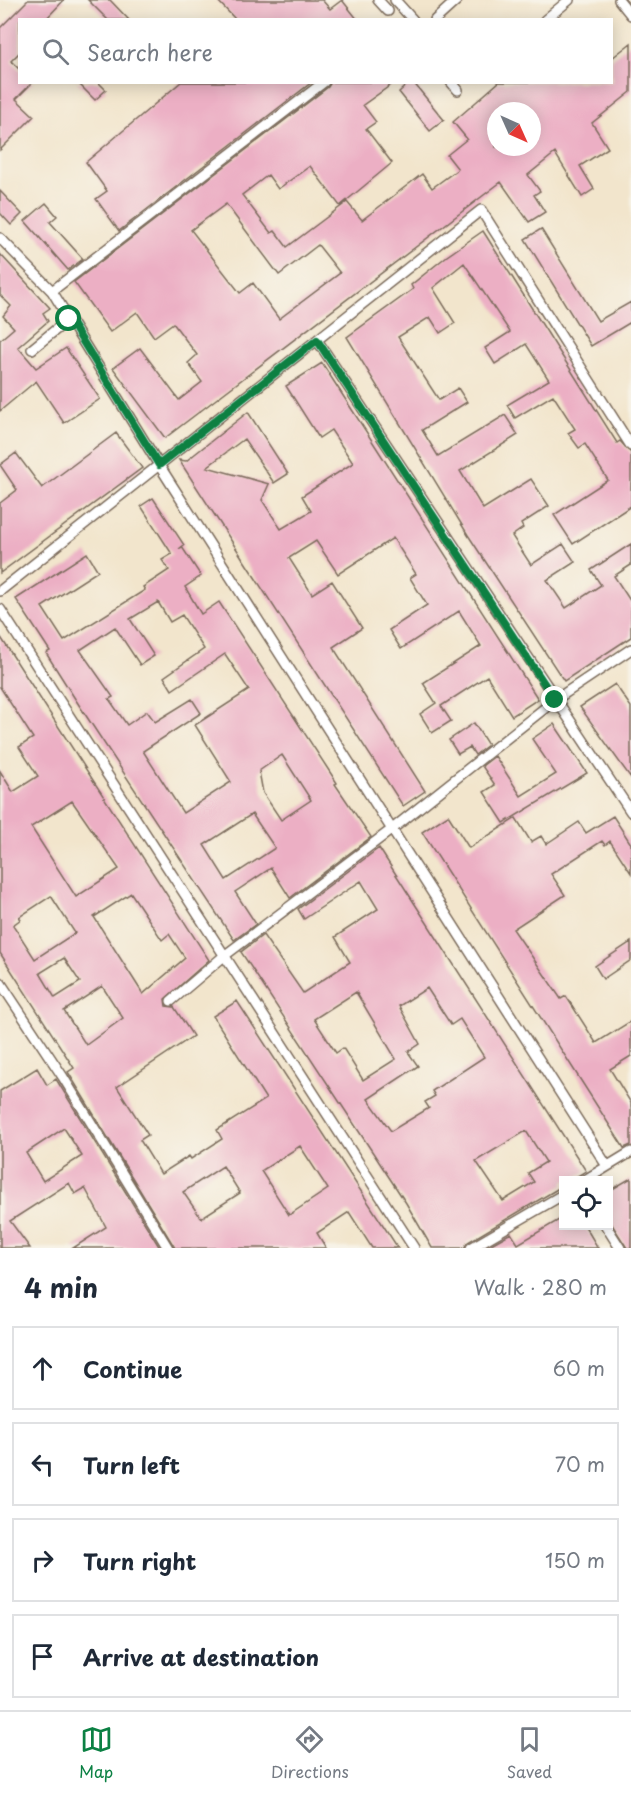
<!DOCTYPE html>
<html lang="en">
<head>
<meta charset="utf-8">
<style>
	:root { --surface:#fff; --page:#f6f6f7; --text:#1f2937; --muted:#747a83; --line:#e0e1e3; --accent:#0b8043 }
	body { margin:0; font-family:"Playpen Sans",sans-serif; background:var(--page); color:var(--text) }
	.controls { position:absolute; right:18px; bottom:18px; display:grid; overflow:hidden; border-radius:0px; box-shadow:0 3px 15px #0003 }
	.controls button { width:54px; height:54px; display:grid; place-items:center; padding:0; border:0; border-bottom:2px solid var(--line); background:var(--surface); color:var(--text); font:30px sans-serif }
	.compass { position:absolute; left:487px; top:102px; width:54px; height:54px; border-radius:50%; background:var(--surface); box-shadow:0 3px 15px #0003; rotate:135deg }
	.stop { position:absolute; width:18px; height:18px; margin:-14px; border:4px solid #0b8043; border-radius:50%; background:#fff }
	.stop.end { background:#0b8043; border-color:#fff; box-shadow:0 2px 6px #0008 }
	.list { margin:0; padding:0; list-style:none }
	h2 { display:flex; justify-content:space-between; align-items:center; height:78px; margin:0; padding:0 24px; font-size:26px }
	h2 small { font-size:20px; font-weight:400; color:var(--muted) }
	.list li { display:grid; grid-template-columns:39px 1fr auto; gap:18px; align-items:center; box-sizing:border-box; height:84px; margin:0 12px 12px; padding:0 12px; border:2px solid var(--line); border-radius:0px }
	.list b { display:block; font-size:22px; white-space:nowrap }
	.list em { font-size:20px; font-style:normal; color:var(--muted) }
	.icon { flex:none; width:33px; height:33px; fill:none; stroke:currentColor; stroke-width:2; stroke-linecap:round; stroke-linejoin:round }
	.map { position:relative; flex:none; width:631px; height:1248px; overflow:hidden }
	.search { position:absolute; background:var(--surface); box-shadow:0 3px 15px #0003; left:18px; right:18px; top:18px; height:66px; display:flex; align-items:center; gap:15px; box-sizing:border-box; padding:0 21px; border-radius:0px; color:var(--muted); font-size:22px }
	.sheet { height:462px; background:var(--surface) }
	nav { display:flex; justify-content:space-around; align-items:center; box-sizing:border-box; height:84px; border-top:2px solid var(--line); background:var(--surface); font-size:16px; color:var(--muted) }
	nav a { display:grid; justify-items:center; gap:3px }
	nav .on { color:var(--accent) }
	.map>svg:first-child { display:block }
	.building { fill:#ecafc4; fill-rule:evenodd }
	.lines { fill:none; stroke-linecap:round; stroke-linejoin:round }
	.lane-casing { stroke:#7b6b5b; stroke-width:12 }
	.lane { stroke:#fff; stroke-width:9 }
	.route { stroke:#0b8043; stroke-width:8 }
</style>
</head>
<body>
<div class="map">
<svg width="631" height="1248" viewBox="0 0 631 1248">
	<rect width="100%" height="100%" fill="#f7f3e8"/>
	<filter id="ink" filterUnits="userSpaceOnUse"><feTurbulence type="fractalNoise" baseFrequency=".0167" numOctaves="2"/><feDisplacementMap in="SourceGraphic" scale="12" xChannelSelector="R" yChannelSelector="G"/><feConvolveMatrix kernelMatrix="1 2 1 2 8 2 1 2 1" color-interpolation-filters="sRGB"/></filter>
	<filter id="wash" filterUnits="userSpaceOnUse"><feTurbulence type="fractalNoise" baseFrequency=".008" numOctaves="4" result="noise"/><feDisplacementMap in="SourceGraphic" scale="24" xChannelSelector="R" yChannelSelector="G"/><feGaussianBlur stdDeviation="1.35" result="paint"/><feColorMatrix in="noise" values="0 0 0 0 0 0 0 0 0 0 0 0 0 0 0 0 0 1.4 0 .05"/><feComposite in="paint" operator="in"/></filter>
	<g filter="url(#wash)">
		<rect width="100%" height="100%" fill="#f2e5cc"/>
		<g id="blocks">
			<!-- building -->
			<path class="building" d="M28,0H64L45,20H20V52L11,61L20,70V82H33L16,99L34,116L0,150V28Z
				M88,0H110L129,20H108Z
				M217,0H322L330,9L342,0L358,20H236Z
				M631,43V92L592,123L608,148L580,166L594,189L582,197L555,153L528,175L540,191L534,195L545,212L529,222L501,182L165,438L113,368L140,348L179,400L202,382L188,363L197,355L173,323L154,337L137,312L110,332L74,282L328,87L331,82H395L363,105L376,122L366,129L392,163L340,206L310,166L278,189L268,175L242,195L271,233L275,231L287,247L347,202L362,220L422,174L432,188L458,169L447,155L467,139L453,122L499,82H612V58ZM496,111H532V147H496ZM226,204L279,275L318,245L340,273L279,319L253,283L240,293L191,230Z
				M77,82H98L106,90L95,100Z
				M181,82H312L119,231L96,199L107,191L86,162Z
				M410,82H413L444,120L430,131L399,92Z
				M0,191L22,214L11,225L0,213Z
				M46,203L57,216L50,222L83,259L68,270L25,221Z
				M541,229L598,321L631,302V322L591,346L525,239Z
				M483,231L617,443L620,441L631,453V506L573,544L554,515L608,480L585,444L579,448L568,433L575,429L553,395L515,418L507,405L549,380L526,344L495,364L485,348L510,332L464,263L433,288L455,323L440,333L430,317L398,337L439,400L458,388L467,402L422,430L438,456L505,415L518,435L460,471L483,509L531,479L549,506L521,524L523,528L512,536L531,565L563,544L575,562L547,580L566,608L601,585L591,570L631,544V565L614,576L631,602V637L564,681L468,535L347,337L413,289L411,285L447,256Z
				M0,254L50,308L43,313L48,321L18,347L36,368L66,348L100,399L64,423L36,381L0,411V340L14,328L3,316L11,306L0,295Z
				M322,363L538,699L512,716L487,676L441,706L451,721L432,733L420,714L436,703L423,683L481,646L459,611L401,649L389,630L427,605L410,578L416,574L393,538L338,574L316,541L289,558L312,594L332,581L362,628L333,647L425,791L403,806L179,460L186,461L248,412L288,474L274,483L244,439L207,467L269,484L262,500L281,529L311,511L302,496L353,463L331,430L319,438L286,386Z
				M116,433L142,468L0,573V503L17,490L0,465L16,453L42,488Z
				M153,498L184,545L179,549L182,547L201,576L185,587L201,614L219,602L337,783L335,784L371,837L290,898L271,868L235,892L256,924L234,940L79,705L46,653L50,651L16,599L87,553L98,571L42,607L64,641L145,590L143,587L169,570L162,560L172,554L141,506ZM158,602L170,622L182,615L204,649L164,677L172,690L225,654L249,690L195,725L231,782L183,813L143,751L201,713L192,699L155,722L147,711L127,725L109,699L113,697L80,650L115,627L140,665L154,656L130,619ZM282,755L311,800L281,820L263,793L259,771ZM252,814L275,848L226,880L204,845Z
				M0,636L209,960L165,999L166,1006L174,1007L193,1036L117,1087L148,1135L140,1140L161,1174L189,1156L191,1159L222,1139L217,1130L266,1099L213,1016L237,1001L398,1248H372L349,1212L317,1233L326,1248H175L68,1072L74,1068L0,953V771L13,792L38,776L19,747L33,738L0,687ZM72,801L119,869L76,897L31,827ZM131,893L162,940L169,934L185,958L143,994L94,917ZM51,896L75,933L35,959L13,925L21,919L19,917ZM64,958L80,982L55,998L40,973ZM102,986L123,1018L86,1045L64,1011ZM300,1146L328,1189L289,1215L261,1171ZM223,1166L240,1193L201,1218L183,1192Z
				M615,684L631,707V778L580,707Z
				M474,723L488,745L475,755L470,747L458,754L449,740Z
				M554,724L587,773L504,823L484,792L495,785L482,766L495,756L521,796L556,774L532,739Z
				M448,815L469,848L516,818L531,842L541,836L546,844L579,822L586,833L613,816L631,844V873L610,841L605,845L602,841L551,874L565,895L513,929L561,999L566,996L596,1043L631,1021V1056L610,1069L631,1103V1145L624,1148L422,832Z
				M379,848L586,1171L571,1180H564V1185L468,1242L464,1248H432L406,1203L241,952L263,935L303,993L350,962L335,937L378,909L361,881L304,919L298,909ZM427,988L451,1025L460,1019L484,1057L432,1091L435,1096L425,1102L429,1108L391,1131L368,1099L418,1066L408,1052L420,1044L399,1006ZM356,992L396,1059L363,1080L343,1048L336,1053L314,1019ZM526,1131L546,1162L528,1173L534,1182L503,1201L476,1161Z
				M631,942V960L603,979L595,966Z
				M37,1068L47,1085L56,1079L160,1248H73L106,1227L85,1188L75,1194L69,1183L10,1221L30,1248H0V1091ZM64,1128L82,1156L43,1181L26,1153Z
				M631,1178V1248H627L609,1220V1191Z
				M564,1217V1226H585L598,1248H484L511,1233L518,1244Z"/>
		</g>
	</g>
	<g filter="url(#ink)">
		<use href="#blocks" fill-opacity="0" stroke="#7b6b5b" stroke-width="1.5"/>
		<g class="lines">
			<!-- lane casing -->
			<g class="lane-casing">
				<path id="lane" d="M378,0L388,11
					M395,0L413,20
					M619,0L631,15
					M435,20L457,0
					M545,20L569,0
					M451,82L458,90
					M0,238L52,291L69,319L32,349
					M52,291L324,82
					M69,319L159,465L607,1166
					M317,340L631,812
					M0,591L481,210L631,446
					M0,609L414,1248
					M0,982L63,1077L168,1248
					M171,1001L224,956L391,830L555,700L631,649
					M585,1180L631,1152
					M606,1226L620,1248
					M471,1248L564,1194"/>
			</g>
			<!-- lane -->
			<use href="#lane" class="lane"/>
		</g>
	</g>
	<g class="lines" filter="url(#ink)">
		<!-- route -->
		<path class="route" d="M69,319L159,465L317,340L555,700"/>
	</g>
</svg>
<div class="controls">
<button><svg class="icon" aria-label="locate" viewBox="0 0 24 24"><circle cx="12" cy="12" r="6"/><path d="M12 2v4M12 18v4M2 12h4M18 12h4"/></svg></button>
</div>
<svg class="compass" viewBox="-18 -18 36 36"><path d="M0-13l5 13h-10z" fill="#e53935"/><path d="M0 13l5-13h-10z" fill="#747a83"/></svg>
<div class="stop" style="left:69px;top:319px"></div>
<div class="stop end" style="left:555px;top:700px"></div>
<div class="search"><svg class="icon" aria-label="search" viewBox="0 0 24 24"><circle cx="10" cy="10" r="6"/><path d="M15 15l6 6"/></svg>Search here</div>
</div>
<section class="sheet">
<h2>4 min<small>Walk · 280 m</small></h2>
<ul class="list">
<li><svg class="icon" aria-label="ahead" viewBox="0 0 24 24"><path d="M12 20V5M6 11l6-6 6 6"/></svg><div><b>Continue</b></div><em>60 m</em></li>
<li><svg class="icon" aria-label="left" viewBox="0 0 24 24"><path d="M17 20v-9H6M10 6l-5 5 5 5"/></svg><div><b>Turn left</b></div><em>70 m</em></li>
<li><svg class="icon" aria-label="right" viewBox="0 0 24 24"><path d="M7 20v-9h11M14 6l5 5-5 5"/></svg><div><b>Turn right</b></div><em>150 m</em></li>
<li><svg class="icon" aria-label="arrive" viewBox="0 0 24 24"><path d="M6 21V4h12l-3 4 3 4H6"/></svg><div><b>Arrive at destination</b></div></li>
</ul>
</section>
<nav>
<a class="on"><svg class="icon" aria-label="map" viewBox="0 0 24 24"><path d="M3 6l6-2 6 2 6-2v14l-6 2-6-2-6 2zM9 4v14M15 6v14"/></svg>Map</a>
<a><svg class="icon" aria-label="directions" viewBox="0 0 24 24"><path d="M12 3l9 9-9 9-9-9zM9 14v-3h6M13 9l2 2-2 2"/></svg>Directions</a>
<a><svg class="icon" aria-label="saved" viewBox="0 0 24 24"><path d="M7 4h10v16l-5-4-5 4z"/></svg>Saved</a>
</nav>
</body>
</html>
